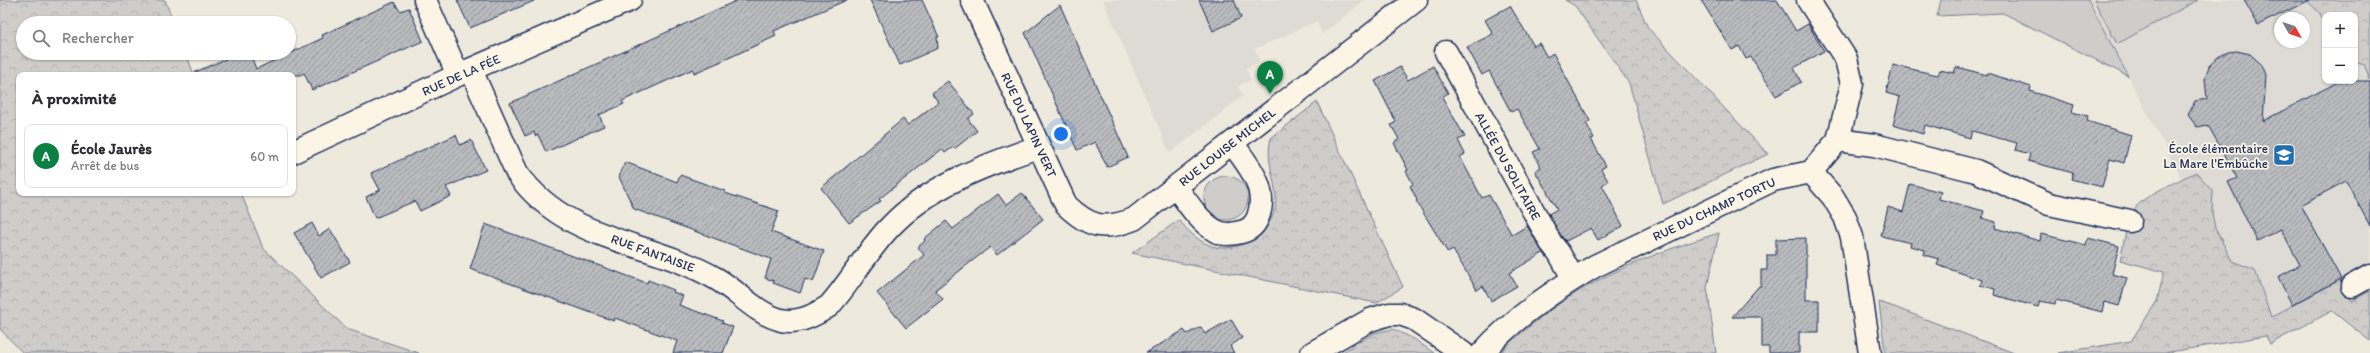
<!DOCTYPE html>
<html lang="fr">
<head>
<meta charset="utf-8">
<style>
	:root { --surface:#fff; --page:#f7f7f7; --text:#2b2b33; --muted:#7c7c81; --line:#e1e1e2; --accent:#0b8043 }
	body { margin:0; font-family:Itim,sans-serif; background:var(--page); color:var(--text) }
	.controls { position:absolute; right:12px; top:12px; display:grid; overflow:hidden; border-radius:8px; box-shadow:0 1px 3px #0004 }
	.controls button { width:36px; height:36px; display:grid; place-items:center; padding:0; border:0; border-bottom:1px solid var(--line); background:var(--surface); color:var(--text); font:20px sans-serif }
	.compass { position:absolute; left:2274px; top:12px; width:36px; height:36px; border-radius:50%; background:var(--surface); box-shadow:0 1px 3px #0004; rotate:130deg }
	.you { position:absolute; left:1061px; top:134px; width:14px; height:14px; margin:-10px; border:3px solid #fff; border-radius:50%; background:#1a73e8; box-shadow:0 0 0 6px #1a73e833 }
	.badge { display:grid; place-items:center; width:26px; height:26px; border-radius:50%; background:var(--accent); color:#fff; font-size:13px; font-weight:700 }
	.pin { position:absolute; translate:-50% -33px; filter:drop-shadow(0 1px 2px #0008) }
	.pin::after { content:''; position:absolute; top:21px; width:14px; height:12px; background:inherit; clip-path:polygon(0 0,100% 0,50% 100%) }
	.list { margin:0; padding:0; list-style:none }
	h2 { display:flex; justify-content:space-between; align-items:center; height:52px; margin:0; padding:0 16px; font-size:17px }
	h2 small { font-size:13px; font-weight:400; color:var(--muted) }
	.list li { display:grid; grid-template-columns:26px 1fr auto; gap:12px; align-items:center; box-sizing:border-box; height:64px; margin:0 8px 8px; padding:0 8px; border:1px solid var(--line); border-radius:8px }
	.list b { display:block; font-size:15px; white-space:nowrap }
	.list p { margin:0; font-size:13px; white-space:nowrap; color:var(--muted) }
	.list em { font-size:13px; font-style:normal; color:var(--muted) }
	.icon { flex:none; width:22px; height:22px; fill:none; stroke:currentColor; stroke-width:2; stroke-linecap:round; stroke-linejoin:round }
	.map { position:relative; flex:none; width:2370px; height:353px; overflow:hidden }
	.search { position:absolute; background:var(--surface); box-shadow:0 1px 3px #0004; left:16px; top:16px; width:280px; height:44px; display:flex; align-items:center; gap:10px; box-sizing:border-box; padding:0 14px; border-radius:22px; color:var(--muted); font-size:15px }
	.panel { position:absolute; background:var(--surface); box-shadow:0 1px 3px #0004; left:16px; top:72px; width:280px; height:124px; border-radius:8px }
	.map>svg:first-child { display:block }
	.built { fill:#dedbd4; fill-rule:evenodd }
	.grass { fill:#cfcdca; stroke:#757e94 }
	.forest { fill:url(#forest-crowns); stroke:#757e94 }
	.building { fill:url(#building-hatch); stroke:#1b2f5e }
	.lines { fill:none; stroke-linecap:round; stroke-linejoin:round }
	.minor-casing { stroke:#1b2f5e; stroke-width:25 }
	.minor { stroke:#fcf5e5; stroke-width:22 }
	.labels { text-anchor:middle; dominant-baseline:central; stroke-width:3.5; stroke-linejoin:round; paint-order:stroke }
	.street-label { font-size:13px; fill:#1b2f5e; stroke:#fcf5e5 }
	.poi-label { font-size:13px; fill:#1b2f5e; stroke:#fcf5e5; text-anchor:end }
</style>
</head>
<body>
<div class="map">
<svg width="2370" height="353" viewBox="0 0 2370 353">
	<defs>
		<pattern id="forest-crowns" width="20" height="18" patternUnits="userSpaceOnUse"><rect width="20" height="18" fill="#cfcdca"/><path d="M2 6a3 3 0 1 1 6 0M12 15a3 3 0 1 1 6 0" fill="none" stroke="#b1b0b0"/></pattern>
		<pattern id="building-hatch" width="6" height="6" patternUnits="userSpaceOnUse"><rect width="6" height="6" fill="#babbbe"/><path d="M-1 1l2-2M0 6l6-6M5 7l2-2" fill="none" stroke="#96989e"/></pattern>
	</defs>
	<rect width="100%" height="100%" fill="#eee9dd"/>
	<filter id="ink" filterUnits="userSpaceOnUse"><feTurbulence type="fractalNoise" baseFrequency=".025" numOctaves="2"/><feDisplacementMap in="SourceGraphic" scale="8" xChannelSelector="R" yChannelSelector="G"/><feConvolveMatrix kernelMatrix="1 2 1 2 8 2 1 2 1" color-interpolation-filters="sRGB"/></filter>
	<g filter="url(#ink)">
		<!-- built -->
		<path class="built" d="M1103,0H1365L1322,34L1317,21L1255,49L1260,62L1246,68L1251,80L1238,86L1243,96L1170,153Z
			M2088,0H2244L2258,25L2299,5L2297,0H2370V264L2271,317L2256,270L2232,261L2215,228L2212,213L2213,191L2196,172L2182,179ZM2325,15H2355V81H2325ZM2280,18H2304V42H2280Z"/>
		<!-- grass -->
		<path class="grass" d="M1941,0H2088L2128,76L2003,13L1937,16Z
			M2094,0H2198L2117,44Z
			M1204 198a22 22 0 1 1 44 0a22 22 0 1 1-44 0Z"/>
		<!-- forest -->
		<path class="forest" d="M0,0H165L174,23H23V53H186L194,75H19V193H241L263,248L347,329L419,353H23L0,329Z
			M1565,0H1636L1648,28L1768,154L1663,204L1629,83L1575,6Z
			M2306,0H2370V79L2364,64L2355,61V15H2325V40L2324,26L2320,13Z
			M1317,102L1403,287L1376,303L1132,253L1179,220C1192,236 1209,252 1233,247C1245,245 1256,238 1264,229C1291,199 1262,171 1271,138Z
			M2196,172L2213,191L2212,213L2215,228L2232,261L2255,270L2271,317L2340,280L2352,301L2370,291V341L2332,311L2270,344L2266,336L2164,353H2058L2131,341L2157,301L2164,272L2120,260C2124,244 2126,219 2137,206C2145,195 2182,179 2196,172Z
			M1719,233L1707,287L1716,353H1501C1509,342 1520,334 1530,326C1585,279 1651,254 1719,233Z
			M1879,302L1894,307L2014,353H1885Z
			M1393,329L1414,339L1434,353H1341L1375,333Z"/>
		<!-- building -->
		<path class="building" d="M457,0H534V1L470,28Z
			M738,0H847L774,31L776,36L722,61L694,73L693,69L622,101L624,104L599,115L604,126L546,152L538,135L535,136L534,132L525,136L510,103Z
			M870,0H922L939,37H937L938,48L900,65Z
			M1199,0H1234L1241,18L1213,31Z
			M1701,0H1777L1796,31L1808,24L1824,51L1794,68L1801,82L1776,96L1751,57L1746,59L1739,46L1732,50Z
			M2244,0H2310L2258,25Z
			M394,2L400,11L409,8L423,41L312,90L304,73L300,75H188L240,53H250L256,69L323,38L322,35Z
			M1060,5L1128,157L1107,167L1095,142L1077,150L1025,33Z
			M1510,6L1534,46L1539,43L1547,57L1553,53L1590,121L1586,123L1594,138L1591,139L1606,166L1601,169L1608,181L1602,185L1623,226L1598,240L1591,228L1566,241L1561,236L1549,214L1557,209L1535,171L1541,167L1533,152L1540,149L1517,109L1511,112L1489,71L1482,75L1467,47L1493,34L1485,20Z
			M2237,51L2250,54L2262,65L2266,75L2263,121L2340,81H2370V226L2346,181L2301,205L2341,279L2292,305L2278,277L2300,265L2281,229L2257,241L2228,182L2237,178L2208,125L2197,127L2188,115L2195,101L2207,99L2205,79L2209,66L2218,57L2228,52Z
			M1893,65L1938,75L1940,70L1954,73L1956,67L1987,75V73L2031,87L2030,91L2074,105L2072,112L2088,116L2087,121L2131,135L2124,163L2110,159L2102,187L2071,179L2073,173L2028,161L2030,154L2015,150L2017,143L1972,131L1970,138L1925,125L1923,134L1893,125L1900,97L1886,93Z
			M1433,66L1448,93L1442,97L1465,137L1458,140L1465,154L1460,157L1482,198L1489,195L1512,235L1527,226L1543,253L1509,273L1517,286L1491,301L1483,286L1477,290L1453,250L1448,253L1416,201L1417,200L1410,186L1413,184L1406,171L1408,170L1394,143L1399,139L1391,125L1396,122L1375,81L1400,67L1408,80Z
			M948,81L974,114L968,119L977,131L954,149L953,147L945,153L942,149L879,199L881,201L849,223L821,188L903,119L908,125L938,102L932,93Z
			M456,135L460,145L471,140L486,170L446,187L451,196L420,211L415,201L375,218L366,197L380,190L371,173Z
			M625,162L677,182L680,175L725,191V193L779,211L771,232L824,251L813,282L805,279L800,293L773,283L774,281L765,278L771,259L634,209L619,177Z
			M1910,184L1941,192L1939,199L1984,211L1982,218L1996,222L1995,228L2040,241L2041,234L2086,245L2088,238L2119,246L2112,274L2127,278L2119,306L2104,302L2102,312L2056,300L2055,304L2040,301L2038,307L1994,295L1995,289L1980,285L1982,280L1937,265L1939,259L1924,255L1925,250L1910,246L1911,243L1881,236L1888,207L1903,212Z
			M1022,193L1043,219L997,255L990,247L935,290L943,299L906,328L877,293L924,255L918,247L925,241L924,239L946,221L953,229L998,194L1006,205Z
			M312,223L319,236L330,229L350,262L321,278L294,233Z
			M485,224L647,283L648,280L674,290L673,292L683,296L679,305L723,321L722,323L733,327L723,353H673L677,341L615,318L614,321L470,269Z
			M1806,238V300H1819V332H1799V353H1769V347H1762V317H1732L1759,286H1761V270H1767V255H1776V239Z
			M1231,319L1242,338L1230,346L1234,353H1146L1184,330L1187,334L1201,327L1205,334Z"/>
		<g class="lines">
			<!-- minor casing -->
			<g class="minor-casing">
				<path id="minor" d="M425,0L458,75
					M972,0L1066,205C1089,227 1104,231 1134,219L1416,0
					M1808,0L1846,59L1852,84L1838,140L1811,172
					M1446,52L1551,243L1559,253L1573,278
					M471,70L517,173C567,243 646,239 715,278C738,291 755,313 781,320C799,324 815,315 829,306C851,282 866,252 889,228C928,186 985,165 1038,147
					M1838,140L1874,145L1976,171L2049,204L2130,221
					M293,152L458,75L630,0
					M1176,187C1187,202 1198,220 1214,230C1223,236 1232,234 1241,232C1250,230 1255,225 1258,217C1269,188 1248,165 1232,143
					M2352,286L2370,276
					M1312,353L1370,320L1389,314H1400L1414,319L1463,353
					M1482,353C1513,318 1556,289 1595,266L1773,180L1811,172L1833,197L1845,217L1852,237L1870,353"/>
			</g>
			<!-- minor -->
			<use href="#minor" class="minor"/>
		</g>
	</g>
	<!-- icons -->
	<defs>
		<g id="school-square" transform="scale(1.15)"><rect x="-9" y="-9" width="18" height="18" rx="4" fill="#1f6fb2" stroke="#fcf5e5"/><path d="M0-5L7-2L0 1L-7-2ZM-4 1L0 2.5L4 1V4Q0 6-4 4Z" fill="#fff"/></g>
	</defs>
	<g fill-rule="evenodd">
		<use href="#school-square" x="2284" y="155"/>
	</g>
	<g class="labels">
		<!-- street labels -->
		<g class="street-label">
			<text transform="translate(461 75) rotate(-24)">RUE DE LA FÉE</text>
			<text transform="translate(1029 125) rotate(65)">RUE DU LAPIN VERT</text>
			<text transform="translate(1227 147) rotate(-38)">RUE LOUISE MICHEL</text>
			<text transform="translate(1508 166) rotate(61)">ALLÉE DU SOLITAIRE</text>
			<text transform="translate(1714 209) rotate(-25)">RUE DU CHAMP TORTU</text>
			<text transform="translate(653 253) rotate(20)">RUE FANTAISIE</text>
		</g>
		<!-- poi labels -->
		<g class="poi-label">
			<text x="2268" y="148">École élémentaire<tspan x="2268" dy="15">La Mare l'Embûche</tspan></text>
		</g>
	</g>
</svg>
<div class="controls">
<button>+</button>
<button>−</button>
</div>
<svg class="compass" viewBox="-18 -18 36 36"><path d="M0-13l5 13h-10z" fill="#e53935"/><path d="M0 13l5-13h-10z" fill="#7c7c81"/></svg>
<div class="you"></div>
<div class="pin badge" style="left:1270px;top:94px">A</div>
<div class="search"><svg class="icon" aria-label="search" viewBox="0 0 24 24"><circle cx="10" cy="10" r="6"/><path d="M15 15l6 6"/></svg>Rechercher</div>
<section class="panel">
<h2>À proximité<small></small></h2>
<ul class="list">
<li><span class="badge">A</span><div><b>École Jaurès</b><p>Arrêt de bus</p></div><em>60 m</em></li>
</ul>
</section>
</div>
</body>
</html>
